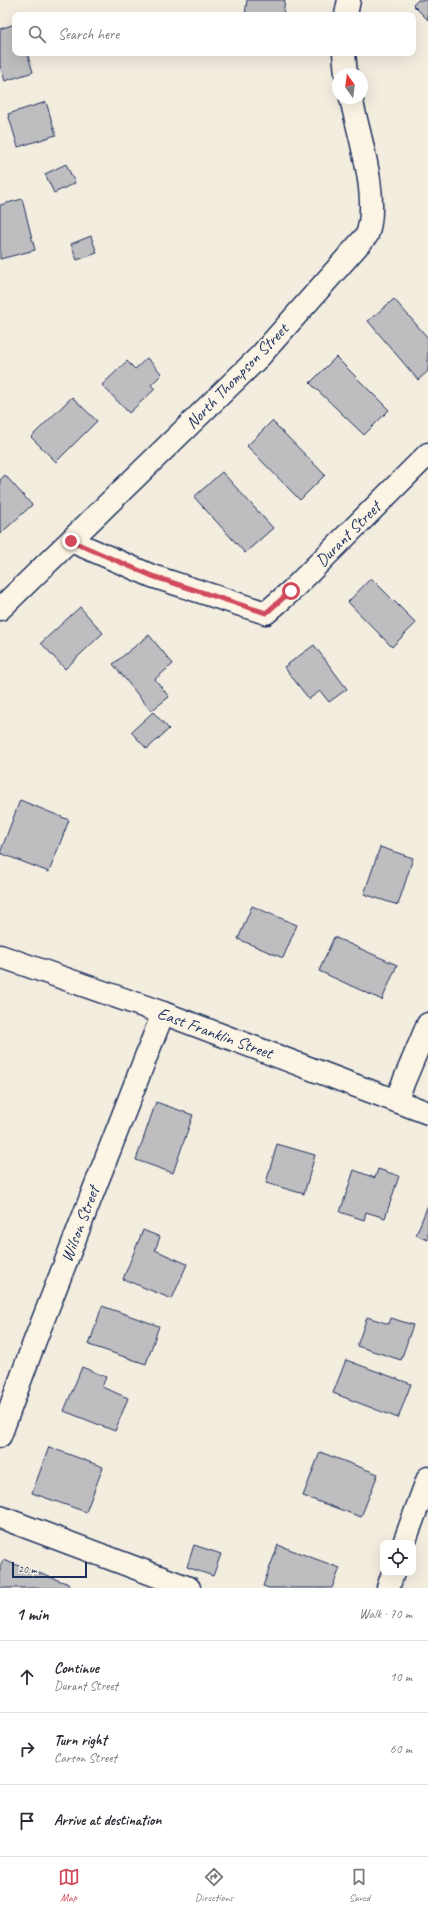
<!DOCTYPE html>
<html lang="en">
<head>
<meta charset="utf-8">
<style>
	:root { --surface:#fff; --page:#f7f7f7; --text:#2b2b33; --muted:#7c7c81; --line:#e1e1e2; --accent:#d1495b }
	body { margin:0; font-family:Caveat,sans-serif; background:var(--page); color:var(--text) }
	.controls { position:absolute; right:12px; bottom:12px; display:grid; overflow:hidden; border-radius:8px; box-shadow:0 4px 16px #0002 }
	.controls button { width:36px; height:36px; display:grid; place-items:center; padding:0; border:0; border-bottom:1px solid var(--line); background:var(--surface); color:var(--text); font:20px sans-serif }
	.compass { position:absolute; left:332px; top:68px; width:36px; height:36px; border-radius:50%; background:var(--surface); box-shadow:0 4px 16px #0002; rotate:346deg }
	.scale { position:absolute; left:12px; bottom:10px; width:75px; box-sizing:border-box; padding-left:4px; border:2px solid #1b2f5e; border-top:0; font-size:11px; line-height:14px; white-space:nowrap; color:#1b2f5e; -webkit-text-stroke:3px #fcf5e5; paint-order:stroke }
	.stop { position:absolute; width:12px; height:12px; margin:-9px; border:3px solid #d1495b; border-radius:50%; background:#fff }
	.stop.end { background:#d1495b; border-color:#fff; box-shadow:0 1px 4px #0008 }
	.list { margin:0; padding:0; list-style:none }
	h2 { display:flex; justify-content:space-between; align-items:center; height:52px; margin:0; padding:0 16px; font-size:17px }
	h2 small { font-size:13px; font-weight:400; color:var(--muted) }
	.list li { display:grid; grid-template-columns:26px 1fr auto; gap:12px; align-items:center; box-sizing:border-box; height:72px; padding:0 16px; border-top:1px solid var(--line) }
	.list b { display:block; font-size:15px; white-space:nowrap }
	.list p { margin:0; font-size:13px; white-space:nowrap; color:var(--muted) }
	.list em { font-size:13px; font-style:normal; color:var(--muted) }
	.icon { flex:none; width:22px; height:22px; fill:none; stroke:currentColor; stroke-width:2; stroke-linecap:round; stroke-linejoin:round }
	.map { position:relative; flex:none; width:428px; height:1588px; overflow:hidden }
	.search { position:absolute; background:var(--surface); box-shadow:0 4px 16px #0002; left:12px; right:12px; top:12px; height:44px; display:flex; align-items:center; gap:10px; box-sizing:border-box; padding:0 14px; border-radius:8px; color:var(--muted); font-size:15px }
	.sheet { height:268px; background:var(--surface) }
	nav { display:flex; justify-content:space-around; align-items:center; box-sizing:border-box; height:56px; border-top:1px solid var(--line); background:var(--surface); font-size:11px; color:var(--muted) }
	nav a { display:grid; justify-items:center; gap:2px }
	nav .on { color:var(--accent) }
	.map>svg:first-child { display:block }
	.building { fill:#bebec0; stroke:#1b2f5e }
	.lines { fill:none; stroke-linecap:round; stroke-linejoin:round }
	.minor-casing { stroke:#1b2f5e; stroke-width:25 }
	.major-casing { stroke:#1b2f5e; stroke-width:25 }
	.minor { stroke:#fcf5e5; stroke-width:22 }
	.major { stroke:#fcf5e5; stroke-width:22 }
	.route { stroke:#d1495b; stroke-width:5 }
	.labels { text-anchor:middle; dominant-baseline:central; stroke-width:3.5; stroke-linejoin:round; paint-order:stroke }
	.street-label { font-size:17px; fill:#1b2f5e; stroke:#fcf5e5 }
</style>
</head>
<body>
<div class="map">
<svg width="428" height="1588" viewBox="0 0 428 1588">
	<rect width="100%" height="100%" fill="#f3ede0"/>
	<filter id="ink" filterUnits="userSpaceOnUse"><feTurbulence type="fractalNoise" baseFrequency=".025" numOctaves="2"/><feDisplacementMap in="SourceGraphic" scale="8" xChannelSelector="R" yChannelSelector="G"/><feConvolveMatrix kernelMatrix="1 2 1 2 8 2 1 2 1" color-interpolation-filters="sRGB"/></filter>
	<g filter="url(#ink)">
		<!-- building -->
		<path class="building" d="M247,0H285L283,15H245Z
			M418,0H428V20L413,5Z
			M15,24V53H27L33,72L5,81L0,66V29Z
			M46,102L56,135L18,147L8,114Z
			M66,164L75,183L54,193L45,174Z
			M22,199L35,250L0,259V205Z
			M91,236L97,253L77,260L71,244Z
			M394,299L428,338V371L418,380L368,321Z
			M336,357L389,410L364,435L310,383Z
			M147,358L162,374L151,385L155,389L129,413L102,385L127,361L135,369Z
			M72,397L97,421L56,462L31,437Z
			M272,421L325,475L300,500L247,446Z
			M222,472L273,528L245,553L194,497Z
			M5,475L32,505L0,534V480Z
			M371,578L416,623L392,647L348,602Z
			M80,607L103,633L65,669L41,643Z
			M149,635L173,664L155,679L169,697L151,711L113,664Z
			M314,645L347,689L329,702L320,691L309,699L284,667Z
			M153,712L169,729L147,749L131,732Z
			M20,800L69,820L49,872L0,853Z
			M380,847L413,858L398,905L364,894Z
			M252,906L297,925L283,958L238,939Z
			M334,937L397,965L382,1000L319,971Z
			M156,1102L193,1115L173,1173L136,1160Z
			M277,1144L315,1155L304,1194L266,1183Z
			M378,1169L399,1176L385,1218L366,1212L364,1220L340,1212L354,1170L375,1178Z
			M428,1205V1240L416,1235Z
			M143,1230L160,1237L155,1250L187,1264L172,1299L123,1279Z
			M102,1306L159,1326L146,1364L89,1345Z
			M367,1317L389,1324L391,1318L413,1325L401,1360L357,1346Z
			M346,1360L411,1384L398,1418L333,1393Z
			M82,1367L106,1377L102,1387L128,1398L115,1431L64,1411Z
			M49,1447L103,1467L86,1512L32,1493Z
			M320,1452L378,1474L361,1517L303,1496Z
			M194,1545L221,1554L213,1576L187,1567Z
			M278,1545L340,1568L332,1588H269L263,1586Z
			M3,1560L69,1584L67,1588H0V1567Z"/>
		<g class="lines">
			<!-- minor casing -->
			<g class="minor-casing">
				<path id="minor" d="M346,15L349,0
					M344,53L346,74
					M71,541L152,576L266,613L291,591L428,454
					M0,609L260,356L367,235C380,198 359,136 351,98
					M396,1100L428,1024
					M0,1436L34,1343L163,1013
					M0,1517L189,1588
					M404,1543L428,1478
					M388,1588L393,1573"/>
			</g>
			<!-- major casing -->
			<g class="major-casing">
				<path id="major" d="M0,956L163,1013L428,1113"/>
			</g>
			<!-- minor -->
			<use href="#minor" class="minor"/>
			<!-- major -->
			<use href="#major" class="major"/>
		</g>
	</g>
	<g class="lines" filter="url(#ink)">
		<!-- route -->
		<path class="route" d="M71,541L152,576L266,613L291,591"/>
	</g>
	<g class="labels">
		<!-- street labels -->
		<g class="street-label">
			<text transform="translate(237 376) rotate(-46)">North Thompson Street</text>
			<text transform="translate(348 534) rotate(-45)">Durant Street</text>
			<text transform="translate(215 1033) rotate(20)">East Franklin Street</text>
			<text transform="translate(80 1224) rotate(-69)">Wilson Street</text>
		</g>
	</g>
</svg>
<div class="controls">
<button><svg class="icon" aria-label="locate" viewBox="0 0 24 24"><circle cx="12" cy="12" r="6"/><path d="M12 2v4M12 18v4M2 12h4M18 12h4"/></svg></button>
</div>
<svg class="compass" viewBox="-18 -18 36 36"><path d="M0-13l5 13h-10z" fill="#e53935"/><path d="M0 13l5-13h-10z" fill="#7c7c81"/></svg>
<div class="scale">20 m</div>
<div class="stop" style="left:291px;top:591px"></div>
<div class="stop end" style="left:71px;top:541px"></div>
<div class="search"><svg class="icon" aria-label="search" viewBox="0 0 24 24"><circle cx="10" cy="10" r="6"/><path d="M15 15l6 6"/></svg>Search here</div>
</div>
<section class="sheet">
<h2>1 min<small>Walk · 70 m</small></h2>
<ul class="list">
<li><svg class="icon" aria-label="ahead" viewBox="0 0 24 24"><path d="M12 20V5M6 11l6-6 6 6"/></svg><div><b>Continue</b><p>Durant Street</p></div><em>10 m</em></li>
<li><svg class="icon" aria-label="right" viewBox="0 0 24 24"><path d="M7 20v-9h11M14 6l5 5-5 5"/></svg><div><b>Turn right</b><p>Carson Street</p></div><em>60 m</em></li>
<li><svg class="icon" aria-label="arrive" viewBox="0 0 24 24"><path d="M6 21V4h12l-3 4 3 4H6"/></svg><div><b>Arrive at destination</b></div></li>
</ul>
</section>
<nav>
<a class="on"><svg class="icon" aria-label="map" viewBox="0 0 24 24"><path d="M3 6l6-2 6 2 6-2v14l-6 2-6-2-6 2zM9 4v14M15 6v14"/></svg>Map</a>
<a><svg class="icon" aria-label="directions" viewBox="0 0 24 24"><path d="M12 3l9 9-9 9-9-9zM9 14v-3h6M13 9l2 2-2 2"/></svg>Directions</a>
<a><svg class="icon" aria-label="saved" viewBox="0 0 24 24"><path d="M7 4h10v16l-5-4-5 4z"/></svg>Saved</a>
</nav>
</body>
</html>
